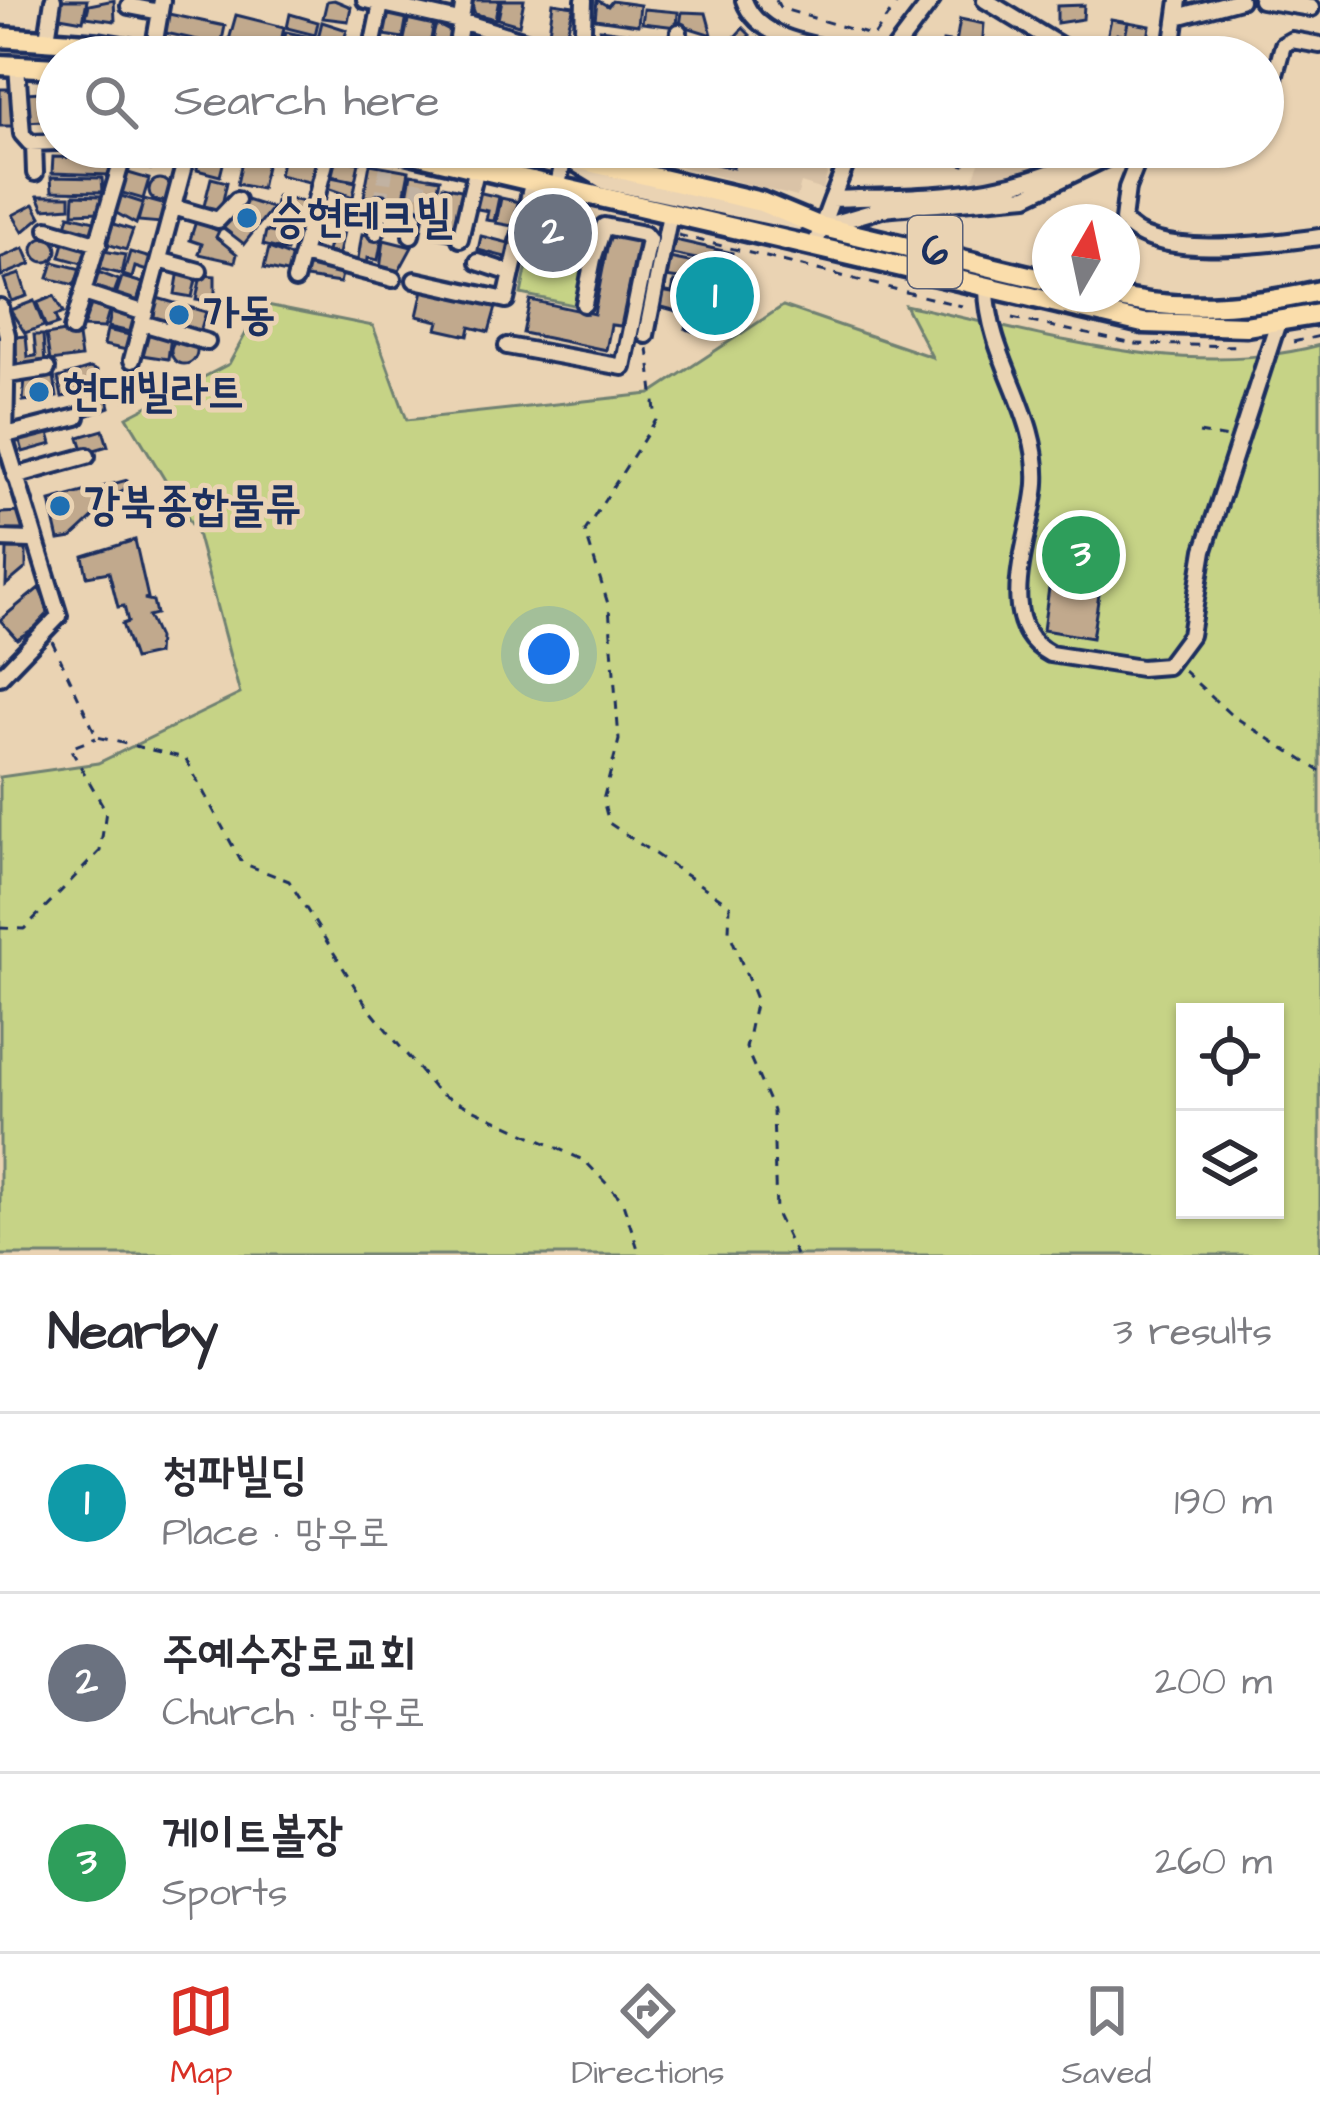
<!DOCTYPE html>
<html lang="en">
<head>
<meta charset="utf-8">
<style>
	:root { --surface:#fff; --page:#f7f7f7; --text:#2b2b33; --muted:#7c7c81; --line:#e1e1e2; --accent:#d93025 }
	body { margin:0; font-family:"Architects Daughter","Poor Story",sans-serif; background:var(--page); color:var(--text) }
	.controls { position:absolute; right:36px; bottom:36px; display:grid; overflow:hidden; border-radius:0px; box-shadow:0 3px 9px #0004 }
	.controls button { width:108px; height:108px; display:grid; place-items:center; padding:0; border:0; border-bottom:3px solid var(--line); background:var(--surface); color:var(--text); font:60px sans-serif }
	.compass { position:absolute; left:1032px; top:204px; width:108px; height:108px; border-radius:50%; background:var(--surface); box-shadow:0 3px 9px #0004; rotate:9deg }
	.you { position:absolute; left:549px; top:654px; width:42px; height:42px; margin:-30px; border:9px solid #fff; border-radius:50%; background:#1a73e8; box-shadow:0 0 0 18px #1a73e833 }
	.badge { display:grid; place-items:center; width:78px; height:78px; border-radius:50%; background:var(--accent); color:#fff; font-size:39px; font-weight:700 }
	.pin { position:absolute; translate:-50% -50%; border:6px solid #fff; box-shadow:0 3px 12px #0006 }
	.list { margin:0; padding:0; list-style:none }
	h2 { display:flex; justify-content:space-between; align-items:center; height:156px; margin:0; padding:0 48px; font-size:51px }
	h2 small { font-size:39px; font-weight:400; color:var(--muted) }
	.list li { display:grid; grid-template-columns:78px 1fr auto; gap:36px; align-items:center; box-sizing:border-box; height:180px; padding:0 48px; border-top:3px solid var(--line) }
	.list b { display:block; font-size:45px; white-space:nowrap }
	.list p { margin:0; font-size:39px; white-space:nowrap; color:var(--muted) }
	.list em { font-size:39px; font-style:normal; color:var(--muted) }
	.icon { flex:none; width:66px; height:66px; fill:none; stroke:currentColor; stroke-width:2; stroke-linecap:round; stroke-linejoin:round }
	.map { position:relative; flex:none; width:1320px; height:1255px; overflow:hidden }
	.search { position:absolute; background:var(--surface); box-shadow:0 3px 9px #0004; left:36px; right:36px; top:36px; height:132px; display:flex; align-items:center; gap:30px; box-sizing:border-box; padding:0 42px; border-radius:66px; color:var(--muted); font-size:45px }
	.sheet { height:696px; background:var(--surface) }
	nav { display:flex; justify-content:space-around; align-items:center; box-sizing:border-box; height:168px; border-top:3px solid var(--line); background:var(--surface); font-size:33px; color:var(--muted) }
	nav a { display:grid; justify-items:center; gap:6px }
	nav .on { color:var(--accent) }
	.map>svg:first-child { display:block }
	.built { fill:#dac3a7 }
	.green { fill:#c6d386; stroke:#708172; stroke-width:3; fill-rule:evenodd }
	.building { fill:#c1a98d; stroke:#1b2f5e; stroke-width:3 }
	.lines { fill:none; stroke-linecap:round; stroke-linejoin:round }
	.minor-tunnel { stroke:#c1b2a2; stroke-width:14; stroke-dasharray:14 7; stroke-linecap:butt }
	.minor-casing { stroke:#1b2f5e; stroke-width:22 }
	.major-casing { stroke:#1b2f5e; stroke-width:27 }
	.path { stroke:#1b2f5e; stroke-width:3; stroke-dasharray:9 9; stroke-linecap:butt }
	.minor { stroke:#ead3b3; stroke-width:14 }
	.major { stroke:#faddab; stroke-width:18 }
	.poi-dot { fill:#1f6fb2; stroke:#ead3b3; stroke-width:4.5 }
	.labels { text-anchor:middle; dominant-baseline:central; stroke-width:10; stroke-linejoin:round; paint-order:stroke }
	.shield { fill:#ead3b3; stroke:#596078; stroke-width:3 }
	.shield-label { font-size:42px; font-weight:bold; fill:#1b2f5e }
	.poi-label { font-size:45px; font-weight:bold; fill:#1b2f5e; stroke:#ead3b3; text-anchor:start }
</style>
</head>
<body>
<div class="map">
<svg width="1320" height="1255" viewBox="0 0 1320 1255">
	<rect width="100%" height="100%" fill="#ead3b3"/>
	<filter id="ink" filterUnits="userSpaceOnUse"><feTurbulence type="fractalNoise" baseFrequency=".00833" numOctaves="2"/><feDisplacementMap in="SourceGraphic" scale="24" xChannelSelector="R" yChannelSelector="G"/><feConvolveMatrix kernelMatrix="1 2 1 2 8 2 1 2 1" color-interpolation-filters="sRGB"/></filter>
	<g filter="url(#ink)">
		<!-- built -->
		<path class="built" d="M683,147H827L828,170L823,190L801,183L797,197L678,166Z
			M985,147H1084L1017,176L973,179Z"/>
		<!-- green -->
		<path class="green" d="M530,252L586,264L578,306L521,294Z
			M262,304L373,326L407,420L650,394L783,306L932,357L905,305C1038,332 1184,382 1320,345V1255H0V777L98,763L240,694L197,533L127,417L229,364ZM1185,1012H1275V1210H1185Z"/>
		<!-- building -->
		<path class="building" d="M55,0H87L83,21L54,16Z
			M114,0L115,21L86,17L89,5Z
			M334,0L351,7L348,21L323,18L327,1Z
			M470,0H499L495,19L475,14Z
			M502,0H524L519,25L498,19Z
			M597,0L608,6L612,1L640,5L638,25L595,19Z
			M553,3L574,6L566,35L549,32Z
			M1084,5L1083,19L1057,23V6Z
			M644,9L678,12L677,27L642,23Z
			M383,11L407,15L403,38L384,35Z
			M682,12L706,13L712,35L680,25Z
			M164,13L225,26L221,45L161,32Z
			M290,14L318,22L315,35L287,28Z
			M236,15L284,27L278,57L227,47Z
			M409,16L434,23L431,39L421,47L403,44Z
			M960,19L984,24L982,49L1017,57H940L943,41L956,43Z
			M1111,19L1128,22L1125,36L1117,34L1114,49L1105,47Z
			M322,22L347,30L343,43L318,38Z
			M1128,22L1150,26L1147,45L1123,48Z
			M436,24L455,34L450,57L429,53Z
			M743,28L750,35L729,57H713L719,52L713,46L732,40Z
			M600,29L636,34L633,55L605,49L597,38Z
			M286,32L314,38L312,52L283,46Z
			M639,34L671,39L668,57L636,55Z
			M682,34L710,41L709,57L680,54Z
			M468,37L490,42L487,57H463Z
			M0,89H16L15,126H0Z
			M42,92L43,121L26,122L25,93Z
			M156,147L183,153L179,169H151Z
			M199,147H242L240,155L226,152L220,176L197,170Z
			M245,147H270L261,189L237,184Z
			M285,147L319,154L313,183L279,175Z
			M688,147H737L733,168L686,157Z
			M896,147H968L964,165Z
			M53,157L111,159L110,175L52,173Z
			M330,157L359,163L355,181L326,175Z
			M370,164L409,171L403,203L364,196Z
			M125,172L149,179L143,199L119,192Z
			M411,174L440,179L433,213L405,208Z
			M326,176L356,182L353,197L324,187Z
			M51,177L102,178L103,192L52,191Z
			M211,178L227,182L221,210L204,206Z
			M149 190a11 11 0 1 1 22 0a11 11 0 1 1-22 0Z
			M443,186L465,191L454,241L433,237Z
			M477,192L499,197L494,221L486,220L488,211L473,208Z
			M74,195L101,196L100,212L73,213Z
			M118,195L143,203L136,224L113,211Z
			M38,196H70V207L44,209Z
			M277,196L308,203L305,213L287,209L285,219L302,222L298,237L270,231Z
			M501,198L524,203L518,227L496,223Z
			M144,199L166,205L161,223L138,221Z
			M243,199L272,208L244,244L222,227Z
			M34,204L41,217L23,232L13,215Z
			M69,215L99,222L95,239L65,231Z
			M551,215L581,222L576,248L536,239L541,219L549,221Z
			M196,221L219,231L216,237L237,254L235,262L199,254L202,244L190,240Z
			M110,223L133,230L126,250L104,243Z
			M316,226L344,231L339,254L327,252L329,244L313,241Z
			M266,231L296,238L294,245L289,244L287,251L263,245Z
			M610,233L639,239L621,326L611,325L606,350L523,333L530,300L594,314Z
			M362,234L382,238L378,260L368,258L367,266L357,265Z
			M481,236L513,244L509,258L478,250Z
			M33 250a12 12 0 1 1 24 0a12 12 0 1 1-24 0Z
			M65,239L90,246L85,264L60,257Z
			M384,240L412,247L399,271L380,269Z
			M675,240L732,253L729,267L736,268L725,317L699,333L686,329L690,309L697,310L701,260L672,254Z
			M24,248L31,264L1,276L0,258Z
			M269,248L295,258L291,274L264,268Z
			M104,251L125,255L121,274L100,269Z
			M130,252L154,259L150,272L135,267L132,278L123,275Z
			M669,258L694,263L692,272L679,279L665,277Z
			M303,261L343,270L340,283L299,277Z
			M53,262L81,269L74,285L48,278Z
			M179,270L196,280L192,297L175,294Z
			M98,272L119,280L113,296L92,289Z
			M20,274L27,296L11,301L4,279Z
			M201,275L215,276V303L196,300Z
			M122,277L143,283L136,305L115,298Z
			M674,282L692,286L688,302L677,311L658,306L661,291L672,293Z
			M423,290L496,307L489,332L470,327L468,336L437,329L439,321L417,316Z
			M54,296L63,313L55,316L58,324L46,328L37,303Z
			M157,298L206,312L200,332L152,318Z
			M34,301L44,326L25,333L10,310Z
			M91,305L109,311L104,328L83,327Z
			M112,310L139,316L135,333L108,327Z
			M77,330L81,357L50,361L46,335Z
			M107,330L134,336L131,351L104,345Z
			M145,332L171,336L168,359L142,355Z
			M34,335H43L45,364L17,366L15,337L26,336L28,357L36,356Z
			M171 351a13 13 0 1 1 26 0a13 13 0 1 1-26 0Z
			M90,368L97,371L100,390L62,397L58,378Z
			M54,375L57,397L23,401L25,379Z
			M106,391L110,407L84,417L80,396Z
			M35,429L37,436L49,433L52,444L23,452L18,434Z
			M103,430L108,446L84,453L79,437Z
			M127,480L128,485L71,538L59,540L50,501Z
			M22,512L23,530L0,531V513Z
			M135,540L148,598L144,599L153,601L156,614L148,616L158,638L157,654L134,659L122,624L128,622L124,606L118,607L109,572L87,576L83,556Z
			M7,549H26V568L6,585Z
			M1051,574L1101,582L1092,638L1043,630Z
			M39,588L52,617L17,639L0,620Z"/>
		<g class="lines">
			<!-- minor-tunnel -->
			<path class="minor-tunnel" d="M381,203L387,165
				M414,216L422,174"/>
			<!-- minor casing -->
			<g class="minor-casing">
				<path id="minor" d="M365,0L464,22L577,57
					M744,0C760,46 831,47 874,57
					M985,0L1064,48L1115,57
					M1261,0L1311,8
					M129,6L160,12
					M1177,17L1240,0
					M47,39L53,0
					M153,52L162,0
					M370,57L381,4
					M455,57L464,0
					M582,57L584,0
					M675,57L679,32
					M889,57L932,0
					M1171,57L1179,0
					M17,66L22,134L30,143L57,142
					M1263,118L1283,45L1292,40L1320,45
					M34,143L35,173
					M329,147L302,255L393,279
					M834,147L847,161
					M1143,147L1127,188L1123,220C1153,262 1274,243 1320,237
					M573,162L606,182L799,223
					M558,185L566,147
					M832,199L853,147
					M173,207L218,220L237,200
					M827,225L882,209L1027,196L1129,147
					M48,229L99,244
					M376,232L381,203
					M411,235L414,216
					M460,239L477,167
					M815,245L832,199C938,195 1010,200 1106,147
					M159,260L199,271
					M478,262L511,273
					M295,280L302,254
					M415,280L506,300L533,179
					M987,289C988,359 1040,413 1036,484C1033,535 990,622 1050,654L1141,668L1167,666L1190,635L1204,550L1278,322
					M84,293L145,313
					M584,304L593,259
					M0,307L7,335L5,440L59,616L0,677
					M142,323L207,342
					M72,329L126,147
					M646,335L670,214
					M507,346L623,367L649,240L644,234L604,226L593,259L518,242
					M132,360L189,147
					M8,375L47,369
					M6,435L77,417
					M15,476L87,456
					M0,539L31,540"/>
			</g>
			<!-- major casing -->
			<g class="major-casing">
				<path id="major" d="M0,37L101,44L178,57
					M0,65L57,68
					M385,147L1143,323L1246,326L1320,314
					M524,147L761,202L819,226L1050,281
					M1102,294C1175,313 1247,307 1320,291"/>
			</g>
			<!-- path -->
			<path class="path" d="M776,0L780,8L874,36L899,0
				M678,235L962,306
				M1012,318L1134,344L1242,346
				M1293,342L1320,336
				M648,348L656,420L585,531L609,607L619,740L603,800L609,823L730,905L729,931L756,999L746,1048L773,1111L776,1213L796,1255
				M1199,433L1228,438
				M52,641L97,737L185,758L242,863L289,881L367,1006L438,1093L585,1161L622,1200L640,1255
				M1184,671L1230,714L1320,771
				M0,928L24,929L100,851L106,811L70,748L96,738"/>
			<!-- minor -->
			<use href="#minor" class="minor"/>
			<!-- major -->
			<use href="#major" class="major"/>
		</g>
	</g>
	<!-- markers -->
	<g class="poi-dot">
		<circle cx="247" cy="218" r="12"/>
		<circle cx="179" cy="315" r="12"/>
		<circle cx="39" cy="392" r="12"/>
		<circle cx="60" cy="506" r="12"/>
	</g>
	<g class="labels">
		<!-- shield labels -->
		<rect class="shield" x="908" y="216" width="54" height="72" rx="9"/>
		<g class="shield-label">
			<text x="935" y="252">6</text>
		</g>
		<!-- poi labels -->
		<g class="poi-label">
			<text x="271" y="218">승현테크빌</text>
			<text x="203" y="315">가동</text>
			<text x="63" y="392">현대빌라트</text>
			<text x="84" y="506">강북종합물류</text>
		</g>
	</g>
</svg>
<div class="controls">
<button><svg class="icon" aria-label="locate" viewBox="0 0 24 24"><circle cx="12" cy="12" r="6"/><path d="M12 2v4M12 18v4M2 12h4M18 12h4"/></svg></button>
<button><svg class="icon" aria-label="layers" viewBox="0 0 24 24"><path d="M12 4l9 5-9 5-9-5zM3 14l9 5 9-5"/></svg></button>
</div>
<svg class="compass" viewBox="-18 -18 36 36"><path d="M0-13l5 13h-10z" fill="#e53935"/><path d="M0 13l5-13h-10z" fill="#7c7c81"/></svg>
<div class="you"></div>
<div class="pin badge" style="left:715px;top:296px;background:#0f9aa8">1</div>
<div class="pin badge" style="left:553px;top:233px;background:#6b7280">2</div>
<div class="pin badge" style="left:1081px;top:555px;background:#2e9e5b">3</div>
<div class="search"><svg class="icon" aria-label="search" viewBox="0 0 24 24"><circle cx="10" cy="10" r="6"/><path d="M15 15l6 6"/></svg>Search here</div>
</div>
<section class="sheet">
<h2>Nearby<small>3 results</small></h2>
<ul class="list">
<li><span class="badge" style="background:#0f9aa8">1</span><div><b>청파빌딩</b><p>Place · 망우로</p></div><em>190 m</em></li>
<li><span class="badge" style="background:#6b7280">2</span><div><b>주예수장로교회</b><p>Church · 망우로</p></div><em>200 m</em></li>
<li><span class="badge" style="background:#2e9e5b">3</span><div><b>게이트볼장</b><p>Sports</p></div><em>260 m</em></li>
</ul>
</section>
<nav>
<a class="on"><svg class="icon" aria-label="map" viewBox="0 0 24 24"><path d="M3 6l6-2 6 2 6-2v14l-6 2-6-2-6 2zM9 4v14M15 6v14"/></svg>Map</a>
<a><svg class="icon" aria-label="directions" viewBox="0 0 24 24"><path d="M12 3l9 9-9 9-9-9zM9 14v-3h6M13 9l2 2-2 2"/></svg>Directions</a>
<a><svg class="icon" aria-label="saved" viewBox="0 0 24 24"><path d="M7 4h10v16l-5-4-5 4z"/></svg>Saved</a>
</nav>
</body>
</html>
